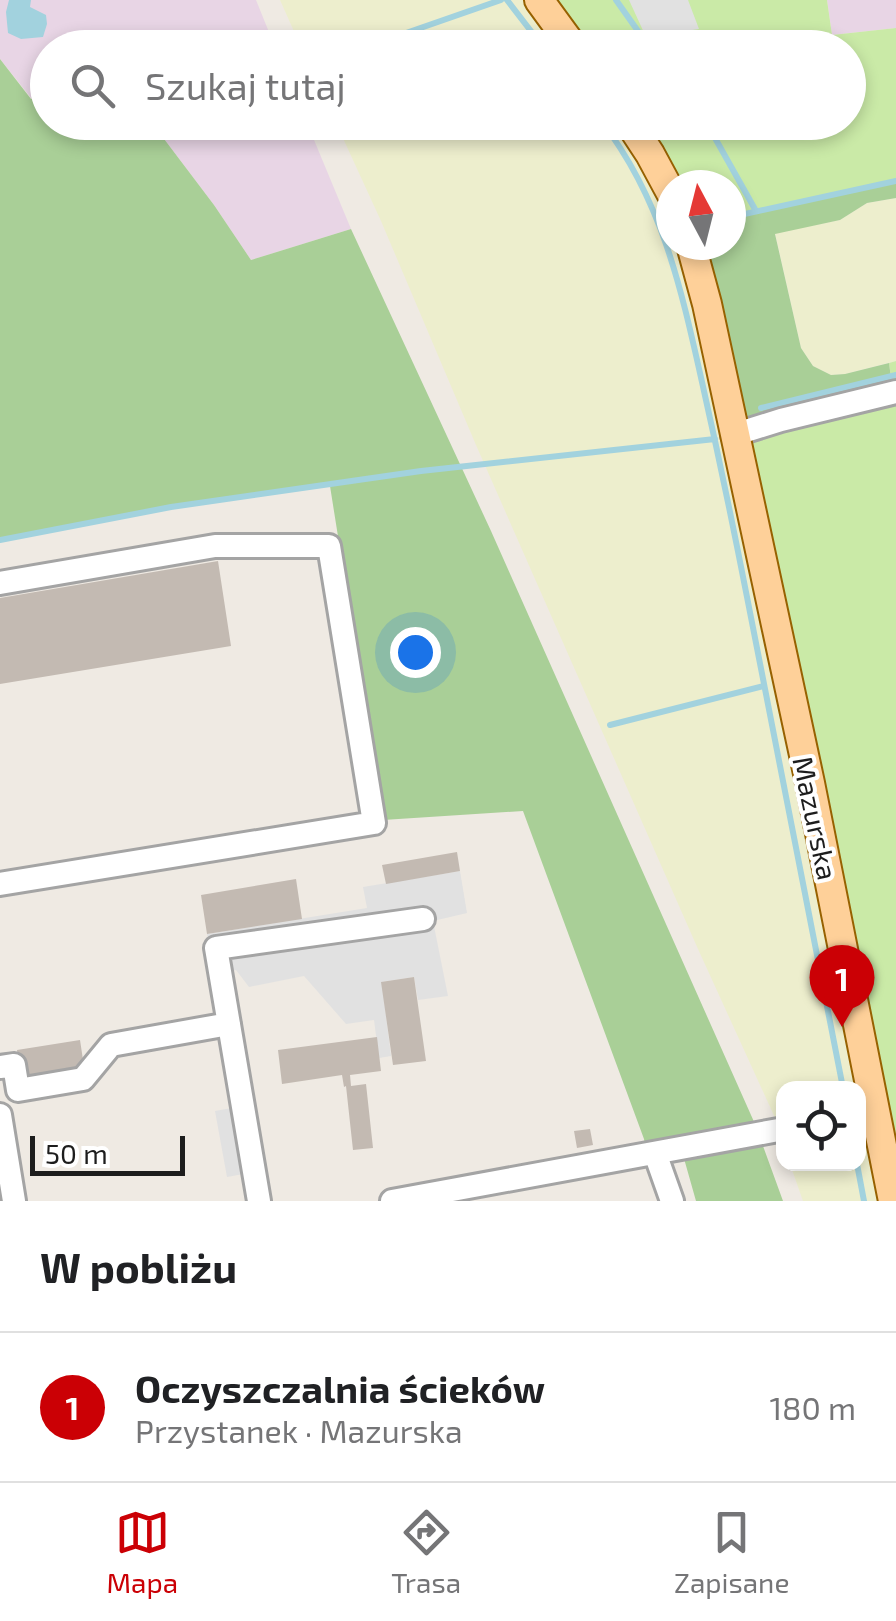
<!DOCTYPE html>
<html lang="pl">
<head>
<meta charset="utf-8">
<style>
	:root { --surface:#fff; --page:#f2f2f2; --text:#202124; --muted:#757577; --line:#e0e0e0; --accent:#cb0005 }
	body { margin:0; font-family:"Exo 2",sans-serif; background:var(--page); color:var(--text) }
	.controls { position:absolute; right:30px; bottom:30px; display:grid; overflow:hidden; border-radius:20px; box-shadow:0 5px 15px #0003 }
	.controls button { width:90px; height:90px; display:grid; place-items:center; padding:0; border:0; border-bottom:2px solid var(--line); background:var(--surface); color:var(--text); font:50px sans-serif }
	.compass { position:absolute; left:656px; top:170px; width:90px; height:90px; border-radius:50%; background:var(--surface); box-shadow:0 5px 15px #0003; rotate:353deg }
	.scale { position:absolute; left:30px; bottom:25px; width:155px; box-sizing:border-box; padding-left:10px; border:5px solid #1d1d1d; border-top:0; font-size:28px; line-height:35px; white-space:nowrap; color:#1d1d1d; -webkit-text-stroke:8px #fff; paint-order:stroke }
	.you { position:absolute; left:415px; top:652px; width:35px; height:35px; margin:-25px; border:8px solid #fff; border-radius:50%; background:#1a73e8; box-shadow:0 0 0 15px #1a73e833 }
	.badge { display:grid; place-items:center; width:65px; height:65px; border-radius:50%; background:var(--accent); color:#fff; font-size:32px; font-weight:700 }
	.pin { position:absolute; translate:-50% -82px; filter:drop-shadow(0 2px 5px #0008) }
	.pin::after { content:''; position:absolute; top:52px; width:35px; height:30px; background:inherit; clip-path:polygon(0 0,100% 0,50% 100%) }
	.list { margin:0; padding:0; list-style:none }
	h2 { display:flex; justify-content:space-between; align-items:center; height:130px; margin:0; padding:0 40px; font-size:42px }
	h2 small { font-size:32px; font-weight:400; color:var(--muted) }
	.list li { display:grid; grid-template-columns:65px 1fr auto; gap:30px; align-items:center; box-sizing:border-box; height:150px; padding:0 40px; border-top:2px solid var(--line) }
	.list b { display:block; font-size:38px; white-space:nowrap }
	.list p { margin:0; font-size:32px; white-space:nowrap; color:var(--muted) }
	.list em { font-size:32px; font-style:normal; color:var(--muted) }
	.icon { flex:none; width:55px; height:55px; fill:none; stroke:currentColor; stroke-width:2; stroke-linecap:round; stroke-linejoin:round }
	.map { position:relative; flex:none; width:896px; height:1201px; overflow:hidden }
	.search { position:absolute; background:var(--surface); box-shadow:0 5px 15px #0003; left:30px; right:30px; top:30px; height:110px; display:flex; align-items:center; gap:25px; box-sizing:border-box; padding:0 35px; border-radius:55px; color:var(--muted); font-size:38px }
	.sheet { height:280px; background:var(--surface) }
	nav { display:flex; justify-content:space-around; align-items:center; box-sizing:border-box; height:140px; border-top:2px solid var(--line); background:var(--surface); font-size:28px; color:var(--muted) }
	nav a { display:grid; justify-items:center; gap:5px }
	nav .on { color:var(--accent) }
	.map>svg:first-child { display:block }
	.industrial { fill:#e8d5e5 }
	.farmland { fill:#edeecd }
	.grass { fill:#caeaa7 }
	.forest { fill:#a9cf97 }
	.parking { fill:#e1e1e1 }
	.water { fill:#a2d2de }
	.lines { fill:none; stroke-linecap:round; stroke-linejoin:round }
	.stream { stroke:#a2d2de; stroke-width:6 }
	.building { fill:#c3bab2 }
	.minor-casing { stroke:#a4a4a4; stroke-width:28 }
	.major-casing { stroke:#976100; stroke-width:32 }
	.minor { stroke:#fff; stroke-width:22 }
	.major { stroke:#fed099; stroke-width:28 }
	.labels { text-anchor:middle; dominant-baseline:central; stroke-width:8; stroke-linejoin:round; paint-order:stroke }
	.street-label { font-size:28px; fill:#1d1d1d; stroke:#fff }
</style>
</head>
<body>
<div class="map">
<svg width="896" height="1201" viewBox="0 0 896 1201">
	<rect width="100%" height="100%" fill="#efeae3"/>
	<!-- industrial -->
	<path class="industrial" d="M0,0H256L275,47L48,48L47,94L32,99L0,59Z
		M827,0H896V28L832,35Z
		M152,123H307L351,229L251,260L214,205Z"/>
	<!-- farmland -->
	<path class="farmland" d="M280,0H524L559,47H301Z
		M336,123H612L652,182L671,227V245H678L682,257L729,464L792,748L882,1201H803L790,1164H858V1088H784L783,1143L776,1120L698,949L476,445L381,221Z
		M896,198V361L845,374L831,375L813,366L801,348L775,233L840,220L867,203Z"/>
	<!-- grass -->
	<path class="grass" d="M552,0H827L832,35L896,28V181L731,217V185H681L643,123L848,122V48L587,47Z
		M896,361V1155L744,432L893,392L889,363Z"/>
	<!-- forest -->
	<path class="forest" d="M0,59L31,99L47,94L48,122L152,123L214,205L251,260L351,229L491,531L755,1124L783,1201H696L683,1155L648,1162L644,1139L523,811L383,820L330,486L171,507L0,540Z
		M896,181V198L867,203L840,220L775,234L801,348L813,366L831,375L845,374L889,363L893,393L744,432L703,245H731V217Z"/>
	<!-- parking -->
	<path class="parking" d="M629,0H688L699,29L646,37Z
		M460,871L467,913L433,921L448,996L418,1000L414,977L382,982L391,1056L379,1058L374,1020L346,1024L304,976L249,987L236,970L215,975L207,934L367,908L363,887Z
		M243,1106L254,1172L227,1177L215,1111Z"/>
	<!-- water -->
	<path class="water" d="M9,0H31L30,7L46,15L47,24L43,37L21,39L8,33L6,12Z"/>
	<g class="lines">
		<!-- stream -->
		<path class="stream" d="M507,0L544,48
			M616,0L650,48
			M363,48L501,0
			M602,122C662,200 681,288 702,382C718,453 733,525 747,597C779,761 811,925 843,1088
			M706,122L756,211
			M731,217L896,181
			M761,408L896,375
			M0,540L171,507L421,471L715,439
			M610,725L764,686
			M857,1164L864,1201"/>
	</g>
	<!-- building -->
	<path class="building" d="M218,561L231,646L0,684V598Z
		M457,852L460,871L386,884L382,865Z
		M296,879L302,919L207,934L201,895Z
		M414,977L426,1061L393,1065L381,982Z
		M377,1037L381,1071L350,1075L351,1086L366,1084L373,1148L353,1150L346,1086L344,1087L342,1075L282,1084L278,1050Z
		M80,1040L85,1073L22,1082L17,1050Z
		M590,1129L593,1145L577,1148L574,1131Z"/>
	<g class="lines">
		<!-- minor casing -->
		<g class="minor-casing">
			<path id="minor" d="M733,435L781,420L896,392
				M0,583L215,546H329L374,823L0,884
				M0,1067L14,1065L18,1090L83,1079L111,1045L229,1024
				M0,1115L14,1201
				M655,1153L672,1201
				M259,1201L216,948L423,919
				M392,1201L784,1129"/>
		</g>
		<!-- major casing -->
		<g class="major-casing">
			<path id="major" d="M539,0L574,48
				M629,122L650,154L671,193
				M691,245L707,304L810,783L893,1201"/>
		</g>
		<!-- minor -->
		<use href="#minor" class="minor"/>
		<!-- major -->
		<use href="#major" class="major"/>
	</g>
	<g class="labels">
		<!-- street labels -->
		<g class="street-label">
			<text transform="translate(816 818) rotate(78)">Mazurska</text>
		</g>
	</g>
</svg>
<div class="controls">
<button><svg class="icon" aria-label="locate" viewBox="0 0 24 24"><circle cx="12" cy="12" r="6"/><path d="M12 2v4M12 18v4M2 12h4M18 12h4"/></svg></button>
</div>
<svg class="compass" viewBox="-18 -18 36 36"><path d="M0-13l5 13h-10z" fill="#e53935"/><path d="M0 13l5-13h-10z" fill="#757577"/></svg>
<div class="scale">50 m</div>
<div class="you"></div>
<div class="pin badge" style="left:842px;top:1027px">1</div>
<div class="search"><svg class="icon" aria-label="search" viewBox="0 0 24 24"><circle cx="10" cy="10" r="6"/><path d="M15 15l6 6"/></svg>Szukaj tutaj</div>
</div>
<section class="sheet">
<h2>W pobliżu<small></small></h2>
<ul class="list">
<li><span class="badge">1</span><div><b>Oczyszczalnia ścieków</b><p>Przystanek · Mazurska</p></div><em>180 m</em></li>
</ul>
</section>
<nav>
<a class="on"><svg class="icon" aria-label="map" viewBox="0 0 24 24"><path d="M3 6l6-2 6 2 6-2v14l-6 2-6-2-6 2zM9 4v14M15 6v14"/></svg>Mapa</a>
<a><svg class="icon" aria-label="directions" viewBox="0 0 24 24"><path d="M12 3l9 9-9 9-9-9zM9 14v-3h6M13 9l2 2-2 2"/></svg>Trasa</a>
<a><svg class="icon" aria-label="saved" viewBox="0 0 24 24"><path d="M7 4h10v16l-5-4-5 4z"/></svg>Zapisane</a>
</nav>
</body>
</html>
